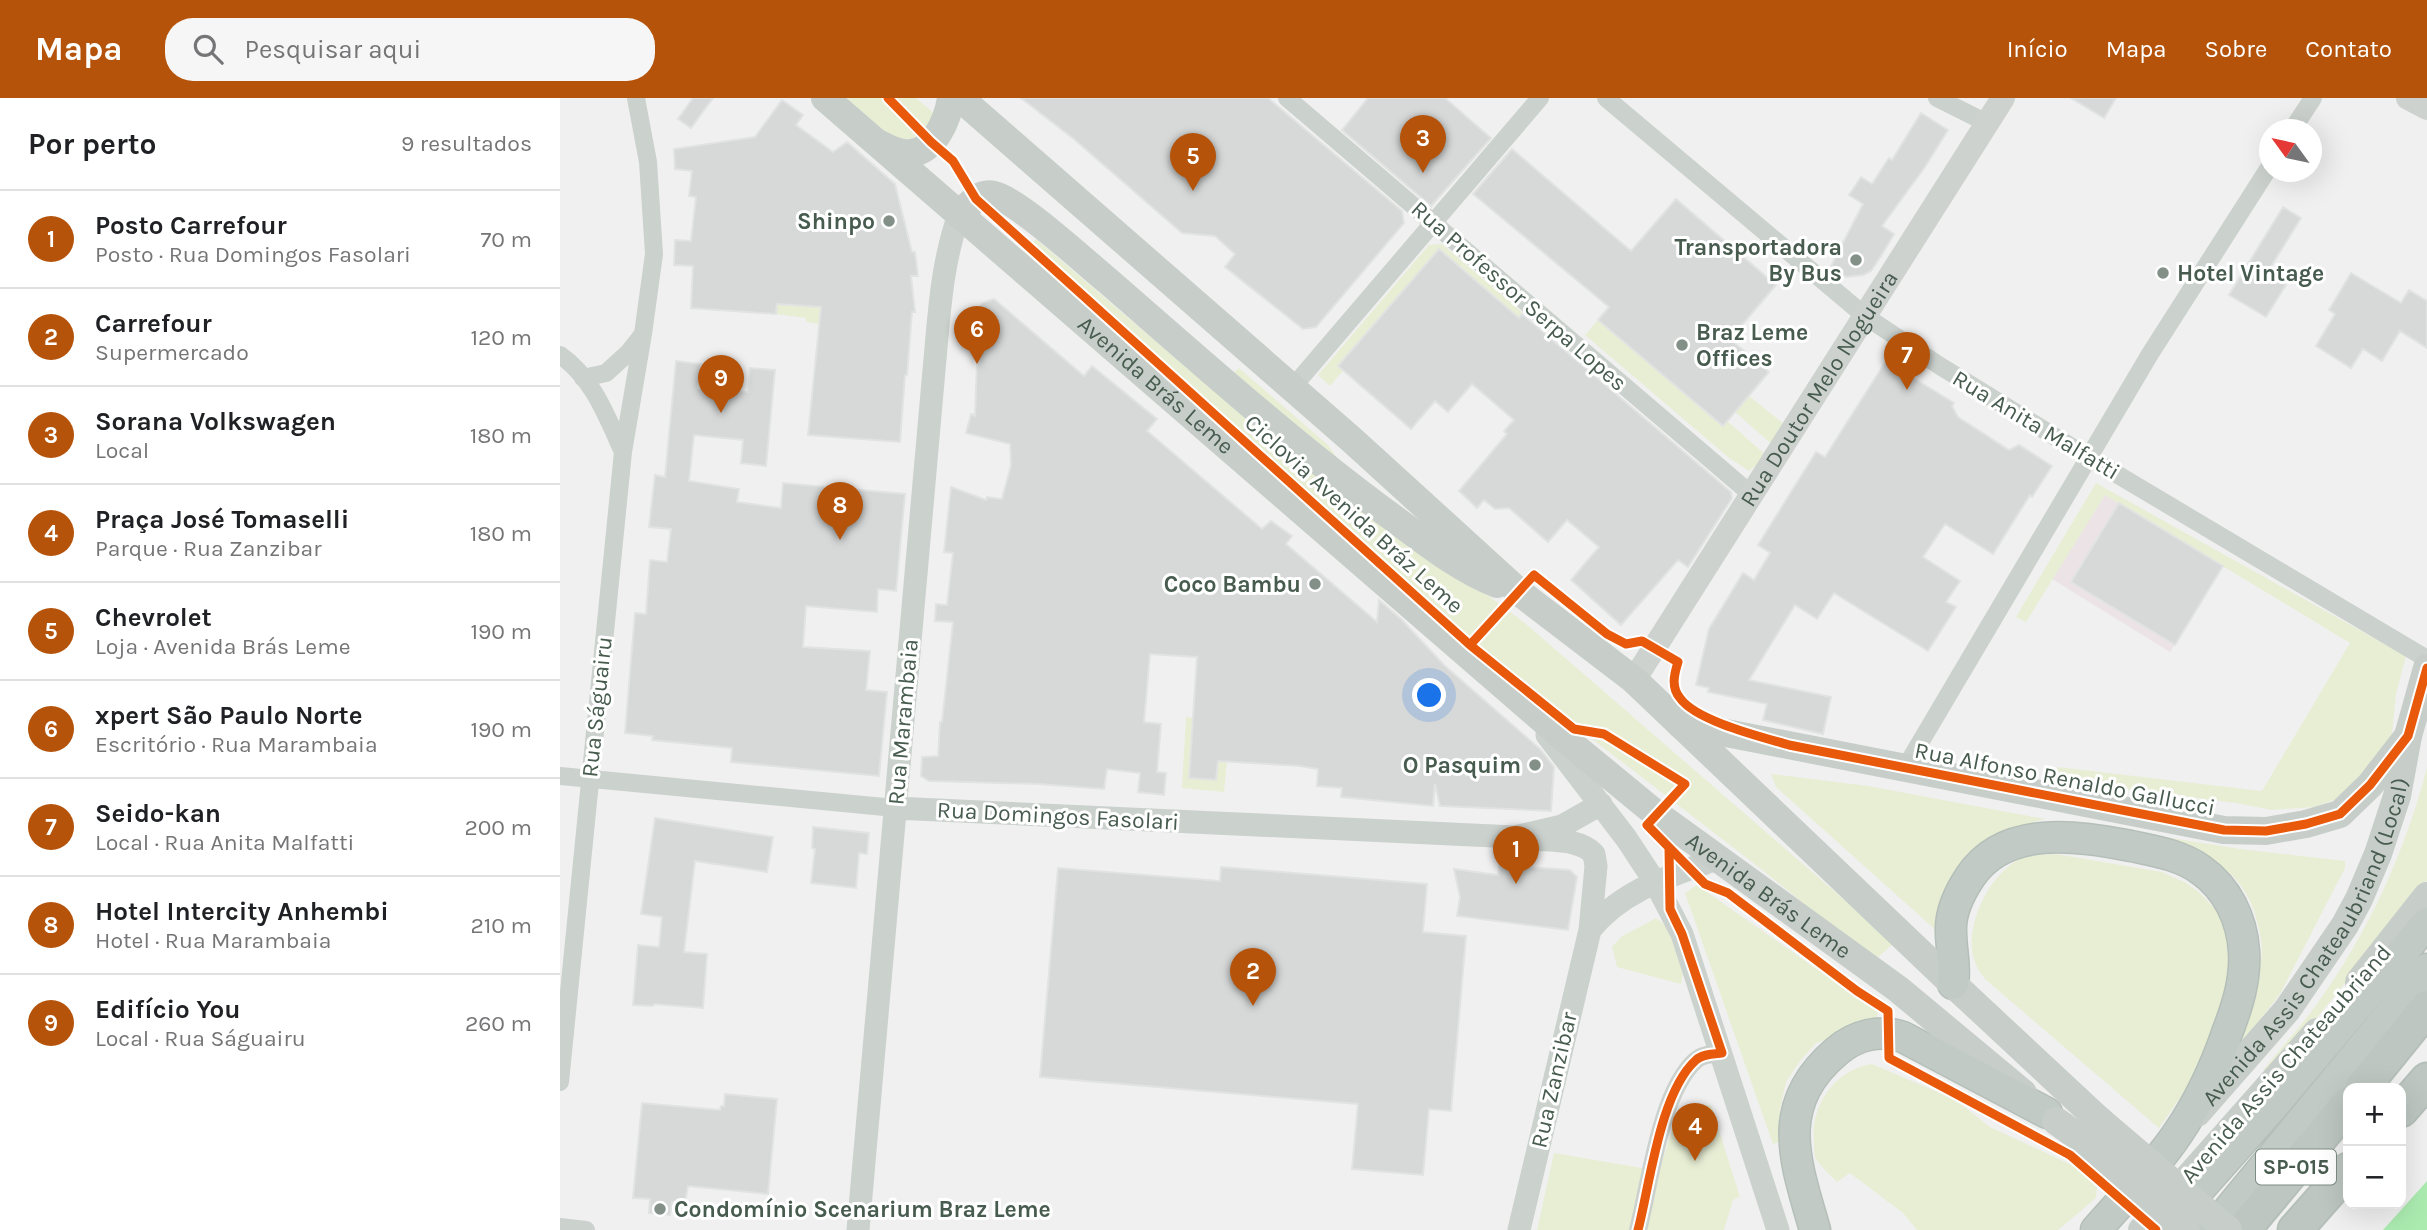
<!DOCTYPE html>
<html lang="pt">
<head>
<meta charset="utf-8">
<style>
	:root { --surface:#fff; --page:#f6f6f6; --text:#202124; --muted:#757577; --line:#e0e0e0; --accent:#b45309 }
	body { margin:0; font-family:Karla,sans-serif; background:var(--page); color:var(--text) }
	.controls { position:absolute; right:21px; bottom:21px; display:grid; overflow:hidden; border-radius:14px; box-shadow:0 7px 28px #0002 }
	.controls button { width:63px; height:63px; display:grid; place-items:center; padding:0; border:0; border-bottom:2px solid var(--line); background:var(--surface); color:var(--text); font:35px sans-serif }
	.compass { position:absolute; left:1699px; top:21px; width:63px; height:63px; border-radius:50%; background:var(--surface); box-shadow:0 7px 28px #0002; rotate:303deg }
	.you { position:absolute; left:870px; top:598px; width:24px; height:24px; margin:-18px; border:5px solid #fff; border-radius:50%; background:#1a73e8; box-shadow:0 0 0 10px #1a73e833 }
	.badge { display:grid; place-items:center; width:46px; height:46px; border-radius:50%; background:var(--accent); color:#fff; font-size:23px; font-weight:700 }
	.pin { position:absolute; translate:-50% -58px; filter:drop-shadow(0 2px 4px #0008) }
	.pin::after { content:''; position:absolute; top:37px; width:24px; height:21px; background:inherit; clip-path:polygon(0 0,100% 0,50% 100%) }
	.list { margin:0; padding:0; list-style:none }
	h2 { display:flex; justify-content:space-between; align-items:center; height:91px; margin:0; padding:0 28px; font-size:30px }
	h2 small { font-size:23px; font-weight:400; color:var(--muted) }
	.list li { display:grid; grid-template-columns:46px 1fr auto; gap:21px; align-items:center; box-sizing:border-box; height:98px; padding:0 28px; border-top:2px solid var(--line) }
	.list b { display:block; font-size:26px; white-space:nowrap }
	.list p { margin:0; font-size:23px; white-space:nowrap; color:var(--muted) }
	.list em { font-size:23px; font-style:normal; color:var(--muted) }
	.icon { flex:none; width:38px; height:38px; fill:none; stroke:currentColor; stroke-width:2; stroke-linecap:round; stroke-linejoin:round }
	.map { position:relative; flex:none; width:1867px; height:1132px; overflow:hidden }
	header { display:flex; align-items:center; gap:42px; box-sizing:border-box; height:98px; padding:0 35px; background:var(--accent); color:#fff }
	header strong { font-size:33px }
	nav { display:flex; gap:38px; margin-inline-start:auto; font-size:24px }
	.search { width:490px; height:63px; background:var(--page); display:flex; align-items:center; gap:18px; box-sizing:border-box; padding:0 24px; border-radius:28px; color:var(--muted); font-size:26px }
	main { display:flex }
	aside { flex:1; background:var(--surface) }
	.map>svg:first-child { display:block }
	.commercial { fill:#ece3e6 }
	.green { fill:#e8eed4 }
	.water { fill:#abebb0 }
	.building { fill:#d7d9d8; stroke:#e1e3e2; stroke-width:2 }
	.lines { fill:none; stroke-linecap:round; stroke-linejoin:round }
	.trunk-casing { stroke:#b5bfb9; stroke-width:33 }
	.motorway-casing { stroke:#b5bfb9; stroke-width:37 }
	.minor { stroke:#cbd1cd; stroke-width:18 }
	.tertiary { stroke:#cbd1cd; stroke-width:23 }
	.secondary { stroke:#cdd2cf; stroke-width:24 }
	.primary { stroke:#c7ceca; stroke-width:28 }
	.trunk { stroke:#c2cac5; stroke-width:30 }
	.motorway { stroke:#bdc6c0; stroke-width:33 }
	.primary-bridge { stroke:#c7ceca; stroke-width:28 }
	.cycleway-casing { stroke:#fff; stroke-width:13 }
	.cycleway { stroke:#e8590c; stroke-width:9 }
	.poi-dot { fill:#829087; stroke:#fff; stroke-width:2.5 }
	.labels { text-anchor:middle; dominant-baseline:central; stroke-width:6; stroke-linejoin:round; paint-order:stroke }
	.shield { fill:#fff; stroke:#7e8d84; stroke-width:2 }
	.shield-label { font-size:21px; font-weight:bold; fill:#475c4f }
	.poi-label { font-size:23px; font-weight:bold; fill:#475c4f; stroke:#fff; text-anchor:end }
	.street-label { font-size:23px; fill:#475c4f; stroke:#fff }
</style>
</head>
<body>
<header>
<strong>Mapa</strong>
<div class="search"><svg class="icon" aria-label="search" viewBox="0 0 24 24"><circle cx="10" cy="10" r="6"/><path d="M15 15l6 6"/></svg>Pesquisar aqui</div>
<nav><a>Início</a><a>Mapa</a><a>Sobre</a><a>Contato</a></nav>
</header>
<main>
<aside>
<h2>Por perto<small>9 resultados</small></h2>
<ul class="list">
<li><span class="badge">1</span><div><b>Posto Carrefour</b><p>Posto · Rua Domingos Fasolari</p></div><em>70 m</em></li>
<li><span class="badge">2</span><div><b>Carrefour</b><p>Supermercado</p></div><em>120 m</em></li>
<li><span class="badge">3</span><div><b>Sorana Volkswagen</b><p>Local</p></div><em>180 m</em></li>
<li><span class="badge">4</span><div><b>Praça José Tomaselli</b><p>Parque · Rua Zanzibar</p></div><em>180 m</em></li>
<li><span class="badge">5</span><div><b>Chevrolet</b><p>Loja · Avenida Brás Leme</p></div><em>190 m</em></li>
<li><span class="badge">6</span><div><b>xpert São Paulo Norte</b><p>Escritório · Rua Marambaia</p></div><em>190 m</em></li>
<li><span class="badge">7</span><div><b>Seido-kan</b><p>Local · Rua Anita Malfatti</p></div><em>200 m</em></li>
<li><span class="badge">8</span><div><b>Hotel Intercity Anhembi</b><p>Hotel · Rua Marambaia</p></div><em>210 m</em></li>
<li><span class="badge">9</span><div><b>Edifício You</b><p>Local · Rua Ságuairu</p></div><em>260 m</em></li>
</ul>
</aside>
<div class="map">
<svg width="1867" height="1132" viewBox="0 0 1867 1132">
	<rect width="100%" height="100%" fill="#f0f0f0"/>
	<!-- commercial -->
	<path class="commercial" d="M1545,397L1663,468L1610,554L1492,481Z"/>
	<!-- green -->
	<path class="green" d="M286,0H356L396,34L361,69Z
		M476,141L634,276L669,279L679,270L768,347L797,388L796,398L966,526L1334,845L1314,863L1205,774L975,597L463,155Z
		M882,146L963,215L959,220L883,156L770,288L758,277L869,147Z
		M217,206L269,207L267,227L246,224V220L216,216Z
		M1038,222L1162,328L1167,323L1207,358L1189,373L1168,359L1025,237Z
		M1189,298L1224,326L1214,348L1175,314Z
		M1536,385L1846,558L1836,596L1831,646L1783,699L1754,709L1712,712L1676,705L1494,682L1497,669L1702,693L1790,545L1545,397L1466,524L1456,519Z
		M626,619L633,620L629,680L656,681L658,663H667L664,694L622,690Z
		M1867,670V783L1711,977L1703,972C1721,950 1740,929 1757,906C1808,835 1845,754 1867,670Z
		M1211,676L1308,688L1485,721C1450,731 1413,742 1395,777C1386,793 1384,817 1379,835L1216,689Z
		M1599,738L1680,751L1785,763V770L1720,896L1673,956C1683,926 1698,894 1701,863C1703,852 1701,841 1699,831C1688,774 1649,754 1597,742Z
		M1496,756L1602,774L1626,785L1641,796L1654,810L1668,832L1672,886L1639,965L1622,997L1599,1030L1425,881C1422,877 1418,872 1416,867C1401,835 1427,778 1458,762C1468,757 1484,757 1496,756Z
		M1137,787L1318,914L1316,924L1256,945L1240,963L1226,984L1220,1011L1219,1044L1213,1046L1125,795Z
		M1096,820L1107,829L1124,867L1121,886L1057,869L1052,849L1061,839Z
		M1312,966L1382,996L1402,1007L1430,1029L1520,1071L1537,1087L1536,1100L1498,1132H1357L1343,1115L1290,1075L1277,1084C1271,1077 1259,1068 1255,1059C1254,1055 1254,1047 1254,1043C1250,1007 1276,971 1312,966Z
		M1151,1007L1180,1099L1173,1102L1164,1132H977L994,1055L1099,1073L1119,1010Z"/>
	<!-- water -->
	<path class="water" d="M1867,1083V1132H1823Z"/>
	<!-- building -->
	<path class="building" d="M133,0H153L131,30L118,21Z
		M461,0H708L842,113L844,125L756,229L743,231L665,169L675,156L655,138L622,135L515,42Z
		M808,0H885L931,40L871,108L782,32Z
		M1511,0H1556L1544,20Z
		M222,2L243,17L236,27L273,54L287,44L335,86L352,154H355L358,178H351L355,214H352L347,277H345L340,344L248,337L261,209L217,206L216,216L131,210L133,168L114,167L115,142L131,143L136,99L129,98L132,73L115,71L114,51L195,39Z
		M1361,15L1388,32L1365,69L1322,128L1334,136L1321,158L1311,173L1303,177L1286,179L1271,168L1303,106L1289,97L1301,79L1312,86L1329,60L1332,62Z
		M952,51L1071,153L1116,101L1216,187L1170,241L1209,274L1163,328L1038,222L1049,209L913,96Z
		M1723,109L1741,120L1707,175L1726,187L1706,219L1669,197Z
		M879,151L959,220L962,216L1171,394L1172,400L1128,469L1118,462L1061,527L1011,482L1039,449L1007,422L988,444L949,410L935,411L924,402L917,410L899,393L947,336L944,333L954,322L912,286L888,314L875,303L851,331L778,268Z
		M1791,175L1841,205L1849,192L1867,203V250L1840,233L1822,263L1803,251L1791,270L1756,248L1775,216L1769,212Z
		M434,201L524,278L532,268L597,321L587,333L702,431L711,423L732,438L726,446L817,524L819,502L842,522L884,567L980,651L994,669L991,713L880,708L875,686L873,708L781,699L782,690L757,688L758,671L740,668L658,663L656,682L629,680L637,559L590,556L584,624L601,626L597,674L606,675L604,697L578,694L580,675L547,671L544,691L479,686L369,683L361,678L362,659L378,658L380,624H382L393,524L375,523L376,506L387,507L393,455L384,454L391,389L426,402L427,399L442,401L451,367L450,346L406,335L411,316L415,318L419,210L422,205Z
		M116,263L141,266L138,290L188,294L190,270L215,272L206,368L181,365L183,342L134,337L129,383L179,391L177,404L221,410L223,385L345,396L336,493L318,491L317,514L246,508L243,549L310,553L306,592L327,594L319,678L171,664L172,650L92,642L93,638L65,635L75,515L86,516L90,462L107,464L111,431L89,429L95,377L105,379Z
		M1326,263L1394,305L1392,308L1398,319L1449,352L1459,347L1492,368L1472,399L1470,397L1433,456L1385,426L1363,459L1400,483L1386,504L1396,509L1368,553L1274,495L1257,521L1235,507L1189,582L1271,599L1263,636L1203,622L1207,606L1148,594L1149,590L1136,587L1149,531L1183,475L1194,482L1210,455L1198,447L1256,354L1265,359Z
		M1559,405L1663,468L1615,547L1511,484Z
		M95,720L213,739L207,774L135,763L124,854L147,856L143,910L94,906L93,908L73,907L78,847L99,849L102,819L81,816Z
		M253,729L309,735L307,756L299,755L296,790L251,785L255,751L252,750Z
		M939,767L1010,772L1017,779L1008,832L897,818L900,799L894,771L938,777Z
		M661,769L867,786L863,834L906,838L891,1013L869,1011L863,1077L792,1071L798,1006L480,979L498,770L660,783Z
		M165,996L217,1001L208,1096L128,1088L125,1105L112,1104L110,1117L89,1115L90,1101L73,1100L82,1005L160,1012L161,1008H164Z"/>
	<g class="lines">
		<!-- trunk casing -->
		<g class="trunk-casing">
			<path id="trunk" d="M1393,886C1396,868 1391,852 1391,834C1390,815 1400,794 1410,779C1445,726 1518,738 1571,748C1594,753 1621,757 1641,772C1667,790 1682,821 1684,853C1686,882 1677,909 1667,935C1655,970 1639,1004 1618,1035C1596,1068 1562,1102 1536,1132
				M1255,1132C1235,1062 1213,1007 1277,953C1296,937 1320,931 1343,939L1487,1015
				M1603,1132L1713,1008L1867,825
				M1652,1132L1867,871"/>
		</g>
		<!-- motorway casing -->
		<g class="motorway-casing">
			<path id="motorway" d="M1802,990L1867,910
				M1841,1012L1867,982
				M1683,1132L1788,1006
				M1735,1132L1788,1072"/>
		</g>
		<!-- minor -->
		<path class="minor" d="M727,0L1192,397
			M1046,0L1305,218L1380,268L1528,359L1867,561
			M1377,0L1427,25
			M1732,32L1753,0
			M0,257C33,280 47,319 63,354
			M23,280L46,275L68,255L83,236L94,156L88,64L76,0
			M732,290L980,0
			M1345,670L1590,256L1710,68
			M0,678L335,710
			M0,984L63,354L83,236
			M0,1129L26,1132
			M1078,1132C1090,1086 1100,994 1136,962C1142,956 1154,956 1162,955"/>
		<!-- tertiary -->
		<path class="tertiary" d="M987,637L1066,740L1095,784L1122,836L1218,1132
			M335,710L955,739L1002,728L1041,706
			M1030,832C1062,792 1110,778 1157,761
			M298,1132L374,272C379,220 381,167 399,117
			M959,1132L1030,832L1036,768L1034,756C1020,741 994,743 974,741"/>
		<!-- secondary -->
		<g class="secondary">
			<path d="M1848,0L1867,10"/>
			<path id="s1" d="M1074,582L1443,0"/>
		</g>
		<!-- primary -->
		<g class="primary">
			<path id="s2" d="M265,0L1005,641L1095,715L1338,891L1463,995"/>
			<path d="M400,0L792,342L959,494L1074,582L1393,886L1539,1022"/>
			<path d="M320,46C329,51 340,57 351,55C375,53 388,20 391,0"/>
			<path d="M399,117C408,108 419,93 434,97C458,102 526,165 548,183C639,262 729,343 825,414C861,440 896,470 937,486"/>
			<path d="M1120,626L1664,732L1706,733L1746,726L1780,716L1810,687L1848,638"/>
			<path d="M1799,884L1867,798"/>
			<path id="s3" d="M1637,1015L1727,912L1785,827L1799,801L1818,756L1837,698L1848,638L1867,570"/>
			<path d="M1582,1132L1757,934"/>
		</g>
		<!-- trunk -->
		<use href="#trunk" class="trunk"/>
		<!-- motorway -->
		<use href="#motorway" class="motorway"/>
		<!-- primary-bridge -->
		<path class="primary-bridge" d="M1539,1022L1668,1132
			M1496,1023L1524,1043L1626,1132"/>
		<!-- cycleway casing -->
		<g class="cycleway-casing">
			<path id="cycleway" d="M328,0L371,44L393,63L416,101L910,547L1014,631L1044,636L1125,686L1087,727L1145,786L1168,795L1297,893L1328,913L1329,960L1510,1057L1596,1132
				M910,547L974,477L1047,536L1066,546L1082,543L1118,564C1114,577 1111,589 1120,600C1136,623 1202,639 1229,647L1664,732L1706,733L1746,726L1780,716L1810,687L1848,638L1867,570
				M1078,1132C1090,1086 1100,994 1136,962C1142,956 1154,956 1162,955L1122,836L1110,811L1109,750"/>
		</g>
		<!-- cycleway -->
		<use href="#cycleway" class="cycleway"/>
	</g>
	<!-- markers -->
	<g class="poi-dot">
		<circle cx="329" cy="123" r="7"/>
		<circle cx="1296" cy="162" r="7"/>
		<circle cx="1603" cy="175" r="7"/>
		<circle cx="1122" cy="247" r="7"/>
		<circle cx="755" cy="486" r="7"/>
		<circle cx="975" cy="667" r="7"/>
		<circle cx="100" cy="1111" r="7"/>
	</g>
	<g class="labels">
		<!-- shield labels -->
		<rect class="shield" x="1696" y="1051.5" width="80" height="35" rx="5"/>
		<g class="shield-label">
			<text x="1736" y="1069">SP-015</text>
		</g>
		<!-- poi labels -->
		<g class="poi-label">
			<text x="315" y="123">Shinpo</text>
			<text x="1282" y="149">Transportadora<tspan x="1282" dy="26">By Bus</tspan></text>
			<text x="1617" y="175" text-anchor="start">Hotel Vintage</text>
			<text x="1136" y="234" text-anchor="start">Braz Leme<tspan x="1136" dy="26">Offices</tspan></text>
			<text x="741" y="486">Coco Bambu</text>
			<text x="961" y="667">O Pasquim</text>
			<text x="114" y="1111" text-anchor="start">Condomínio Scenarium Braz Leme</text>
		</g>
		<!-- street labels -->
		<g class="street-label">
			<text transform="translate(959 198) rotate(41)">Rua Professor Serpa Lopes</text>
			<text stroke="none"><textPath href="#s2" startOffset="438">Avenida Brás Leme</textPath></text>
			<text stroke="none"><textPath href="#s1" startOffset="345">Rua Doutor Melo Nogueira</textPath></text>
			<text transform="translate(1476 327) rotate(31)">Rua Anita Malfatti</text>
			<text transform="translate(794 416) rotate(42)">Ciclovia Avenida Bráz Leme</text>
			<text transform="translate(37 609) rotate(-84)">Rua Ságuairu</text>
			<text transform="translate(343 624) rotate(-85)">Rua Marambaia</text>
			<text transform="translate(1505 681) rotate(11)">Rua Alfonso Renaldo Gallucci</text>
			<text transform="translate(498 718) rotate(3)">Rua Domingos Fasolari</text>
			<text stroke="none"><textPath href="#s2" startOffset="1236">Avenida Brás Leme</textPath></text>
			<text stroke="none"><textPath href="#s3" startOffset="206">Avenida Assis Chateaubriand (Local)</textPath></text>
			<text transform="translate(1726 966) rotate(-49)">Avenida Assis Chateaubriand</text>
			<text transform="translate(994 982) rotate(-77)">Rua Zanzibar</text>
		</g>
	</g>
</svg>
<div class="controls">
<button>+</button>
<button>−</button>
</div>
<svg class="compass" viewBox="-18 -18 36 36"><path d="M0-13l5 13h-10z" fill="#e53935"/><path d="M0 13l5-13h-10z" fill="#757577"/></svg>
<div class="you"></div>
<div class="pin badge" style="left:956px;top:786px">1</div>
<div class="pin badge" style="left:693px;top:908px">2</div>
<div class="pin badge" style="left:863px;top:75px">3</div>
<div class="pin badge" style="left:1135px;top:1063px">4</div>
<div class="pin badge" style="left:633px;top:93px">5</div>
<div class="pin badge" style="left:417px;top:266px">6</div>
<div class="pin badge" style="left:1347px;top:292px">7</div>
<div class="pin badge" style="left:280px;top:442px">8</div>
<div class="pin badge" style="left:161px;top:315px">9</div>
</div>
</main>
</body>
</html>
